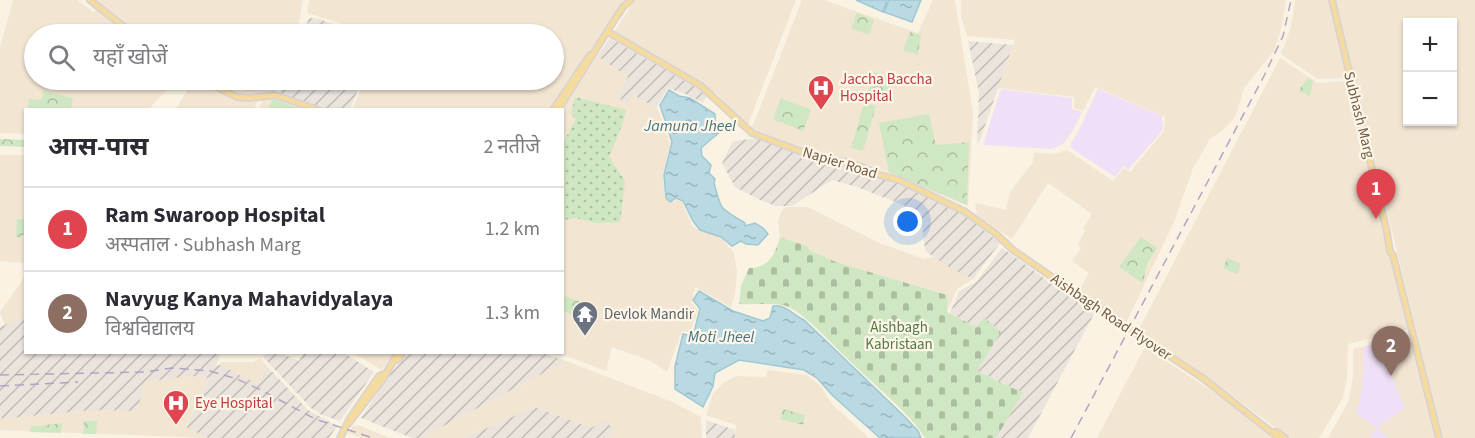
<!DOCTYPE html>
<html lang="hi">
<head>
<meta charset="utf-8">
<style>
	:root { --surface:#fff; --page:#f7f7f7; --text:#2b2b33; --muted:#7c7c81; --line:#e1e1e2; --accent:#dd774f }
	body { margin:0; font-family:"Source Sans 3","Noto Sans Devanagari",sans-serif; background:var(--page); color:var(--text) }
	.controls { position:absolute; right:18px; top:18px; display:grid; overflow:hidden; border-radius:0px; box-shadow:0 2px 4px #0004 }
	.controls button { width:54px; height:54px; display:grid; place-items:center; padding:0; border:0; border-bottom:2px solid var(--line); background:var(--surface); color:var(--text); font:30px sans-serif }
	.you { position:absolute; left:908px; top:222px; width:21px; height:21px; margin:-15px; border:4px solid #fff; border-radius:50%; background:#1a73e8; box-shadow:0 0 0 9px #1a73e833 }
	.badge { display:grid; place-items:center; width:39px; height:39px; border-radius:50%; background:var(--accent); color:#fff; font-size:20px; font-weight:700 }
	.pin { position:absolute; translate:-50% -50px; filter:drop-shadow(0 2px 3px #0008) }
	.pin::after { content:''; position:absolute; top:32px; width:21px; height:18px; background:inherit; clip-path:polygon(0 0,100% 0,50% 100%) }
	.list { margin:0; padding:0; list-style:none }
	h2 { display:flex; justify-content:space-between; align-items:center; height:78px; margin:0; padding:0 24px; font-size:26px }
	h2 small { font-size:20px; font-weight:400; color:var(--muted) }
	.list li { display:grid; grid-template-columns:39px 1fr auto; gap:18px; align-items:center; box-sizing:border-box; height:84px; padding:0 24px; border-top:2px solid var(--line) }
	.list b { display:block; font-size:22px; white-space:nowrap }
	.list p { margin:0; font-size:20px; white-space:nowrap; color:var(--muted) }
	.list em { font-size:20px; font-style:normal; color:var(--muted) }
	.icon { flex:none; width:33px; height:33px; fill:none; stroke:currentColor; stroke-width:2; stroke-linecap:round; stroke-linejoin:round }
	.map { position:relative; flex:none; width:1475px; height:438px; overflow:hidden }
	.search { position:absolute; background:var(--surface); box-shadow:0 2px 4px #0004; left:24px; top:24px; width:540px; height:66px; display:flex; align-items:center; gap:15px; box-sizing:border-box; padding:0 21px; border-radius:33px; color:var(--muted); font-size:22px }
	.panel { position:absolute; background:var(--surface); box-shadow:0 2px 4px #0004; left:24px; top:108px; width:540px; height:246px; border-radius:0px }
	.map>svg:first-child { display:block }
	.residential { fill:#f2e5d2; fill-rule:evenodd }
	.industrial { fill:url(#industrial-furrows) }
	.education { fill:#f0e0f7 }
	.grass { fill:url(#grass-dots) }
	.forest { fill:url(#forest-crowns) }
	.cemetery { fill:url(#cemetery-stones) }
	.water { fill:url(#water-ripples); stroke:#a0c8d4; stroke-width:1.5 }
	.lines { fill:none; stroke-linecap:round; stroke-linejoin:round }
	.major-casing { stroke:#dad4d0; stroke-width:8 }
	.major { stroke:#f6db9f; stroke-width:4.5 }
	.rail { stroke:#b6a2c3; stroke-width:1.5; stroke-dasharray:9 6; stroke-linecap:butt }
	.major-bridge-casing { stroke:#dad4d0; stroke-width:8; stroke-linecap:butt }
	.major-bridge { stroke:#f6db9f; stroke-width:4.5 }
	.labels { text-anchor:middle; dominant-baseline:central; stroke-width:4.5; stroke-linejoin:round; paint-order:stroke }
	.health-label { font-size:15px; fill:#be3a42; stroke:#fef7e8; text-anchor:start }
	.street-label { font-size:15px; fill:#715a4b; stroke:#fef7e8 }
	.worship-label { font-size:15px; fill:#5b616d; stroke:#fef7e8; text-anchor:start }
	.park-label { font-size:15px; fill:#537b46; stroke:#fef7e8 }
	.water-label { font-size:16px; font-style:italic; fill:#467483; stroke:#fef7e8 }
</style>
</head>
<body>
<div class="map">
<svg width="1475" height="438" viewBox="0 0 1475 438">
	<defs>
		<pattern id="industrial-furrows" width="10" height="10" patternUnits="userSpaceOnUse" patternTransform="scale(1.5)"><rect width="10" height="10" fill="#eae4dd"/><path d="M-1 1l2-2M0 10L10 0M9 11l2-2" fill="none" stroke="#c2bcb5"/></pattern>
		<pattern id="grass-dots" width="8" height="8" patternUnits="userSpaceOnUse" patternTransform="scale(1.5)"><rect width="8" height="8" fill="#cfe7c2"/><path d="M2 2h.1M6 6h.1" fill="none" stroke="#acbea0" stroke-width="1.8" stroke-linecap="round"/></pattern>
		<pattern id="forest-crowns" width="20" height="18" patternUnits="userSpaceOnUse" patternTransform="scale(1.5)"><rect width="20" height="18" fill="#cfe7c2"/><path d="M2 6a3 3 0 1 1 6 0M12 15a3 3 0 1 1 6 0" fill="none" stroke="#acbea0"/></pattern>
		<pattern id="cemetery-stones" width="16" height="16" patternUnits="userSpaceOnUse" patternTransform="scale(1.5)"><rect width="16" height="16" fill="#cfe7c2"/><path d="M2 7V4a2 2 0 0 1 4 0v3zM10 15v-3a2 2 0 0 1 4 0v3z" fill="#acbea0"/></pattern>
		<pattern id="water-ripples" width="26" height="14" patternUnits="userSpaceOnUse" patternTransform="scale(1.5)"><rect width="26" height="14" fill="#b9dae2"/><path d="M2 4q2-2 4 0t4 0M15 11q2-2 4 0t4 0" fill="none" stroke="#9bb4b9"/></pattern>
	</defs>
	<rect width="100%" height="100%" fill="#faf3e3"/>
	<!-- residential -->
	<path class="residential" d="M13,0H77L94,12L97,8L127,34H34V80H174L171,85L149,109L26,110L25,134L0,133V48Z
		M95,0H303L297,34H137Z
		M309,0H626L554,110L352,109L365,80H554V34H376L307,13Z
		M635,0H796L747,127L718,95L614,32Z
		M802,0H824L918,33L933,0H955L973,113L968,206L862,162L846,158L821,156L752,128Z
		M961,0H1286L1282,26L1274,51L1244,88L1236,116L1224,129L1210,139L1193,168L1174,222L1126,323L1079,291L1089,273L1072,261L1081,248L1078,244L1085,231L1083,228L1092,214L1048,183L1012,239L977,215L975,203L1006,210L1010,192L1033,162L1034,153L1054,154L1067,150L1113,181L1124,168L1130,172L1164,131L1165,117L1095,87L1083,111L1074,108V97L998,88L1015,40L967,36L961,17Z
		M1295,0H1329L1347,78L1317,79L1281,54L1291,27Z
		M1335,0H1475V438H1443ZM1408,22H1452V122H1408Z
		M597,56L628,77L617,97L633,95L658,109L670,144L663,176L665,198L669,203L677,200L682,202L693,227L721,238L734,253L737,272L735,293L731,307L695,287L691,303L698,310L690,332L682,331L667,372L651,361L612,347L606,371L558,353L562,352V109Z
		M1280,58L1318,83L1348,81L1408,329L1348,344L1347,379L1343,398L1319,438H1289L1191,365L1138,331Z
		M194,80L238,100H258L254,109L175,110Z
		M207,80H279L276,88L272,93L250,96L238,94Z
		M275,97L310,109L259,110L262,100Z
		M0,155H25V263L0,261Z
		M785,207H808L877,242L924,259L934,257L973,279L957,289L947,312V295L836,262L809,250L807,246L780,237L778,221L781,212Z
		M25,276V316L5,325L0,312Z
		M1410,335L1436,438H1328L1349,400L1353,377V349Z
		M1145,347L1230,403L1274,438H1097Z
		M353,353L393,352V353L382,370Z
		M260,358L267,366L258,384L220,365V362H253Z
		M566,361L670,401L701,417L702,438H606L615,430L591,428L535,407L464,438H421Z
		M768,370L807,375L820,385L832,404L869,438H735L736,425L706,415L713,394L724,382L737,376L766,377Z
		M191,376L209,378L186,426L208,438L0,430V411L2,419L92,410L136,411L145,382Z
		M358,425L390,438H361L348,433L353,426Z"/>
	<!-- industrial -->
	<path class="industrial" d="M309,18L319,19L363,34H303Z
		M610,38L707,94L703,103L688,95L668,88L656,108L633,95L627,104L617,97L628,77L597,56Z
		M968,41L1013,45L979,143L977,142L979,93Z
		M285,80H362L350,109L326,110L279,93Z
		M760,138L816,160L846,164L870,171L936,199L967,217L1000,243L973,279L949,267L925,251L921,212L857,187L832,180L792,206H775L760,200L735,187L722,163L733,141Z
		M1002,248L1094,314L1028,438H996L1023,393L977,371L976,327L950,313L959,291L976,282Z
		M25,316L26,352L221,353L216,365H220L258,384L267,366L308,410L337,426L329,438H208L186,427L209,378L191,376L145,382L137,411L92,410L2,419L0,411V327Z
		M267,353H281L299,361L303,353H344L374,372L340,421L320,414L311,408L263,357Z
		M404,353H543L566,361L421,438H412L361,418Z
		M535,407L591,428L605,421L615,430L606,438H464Z
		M706,420L735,430V438H706Z"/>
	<!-- education -->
	<path class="education" d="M1001,89L1072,98V109L1082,112L1072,132L1063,144L1051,149L983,145Z
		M1098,89L1162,116L1163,130L1128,170L1124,166L1115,177L1071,148V143L1079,130Z
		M1378,343L1405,408L1377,428L1389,438H1369L1376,428L1355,412L1359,405L1363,377L1364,347Z"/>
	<!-- grass -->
	<path class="grass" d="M575,97L626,110L623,123L609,157L625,181L620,222L595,223L576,218L563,220L564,141L576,119L571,114Z"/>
	<!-- forest -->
	<path class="forest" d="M857,13L874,20L869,35L851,28Z
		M910,32L921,35L918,55L903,50Z
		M874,72L892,79L885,101L866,97Z
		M1308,78L1313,81L1310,96L1298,91Z
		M43,91L73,98L71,109H28L29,99L42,100Z
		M781,98L811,110L803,131L773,119Z
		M273,99L300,109H268Z
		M864,103L876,106L863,151L851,148Z
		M929,114L936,145L969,142L967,205L889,172L879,123Z
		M0,139L25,140V147L0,146Z
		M17,219H25V232L21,238L16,237Z
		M1141,237L1157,248L1147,264L1143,283L1119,267Z
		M1227,258L1241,264L1237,274L1223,268Z
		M565,296L591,306L585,320L563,311V303Z
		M783,409L805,415L803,425L780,419Z
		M84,421H97L96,434H83Z
		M62,423L61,433L30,432L31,427Z"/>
	<!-- cemetery -->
	<path class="cemetery" d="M780,237L807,246L809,250L836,262L947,295V312L976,327L984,318L1001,332L977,371L1023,393L996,438H925C911,414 872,383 851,362C831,344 812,320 789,307C779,302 751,305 739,304L741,286L749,268C768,269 776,253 780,237Z"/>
	<!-- water -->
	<path class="water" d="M856,0H887L883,12Z
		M889,0H921L912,22L884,12Z
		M669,90L679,96L690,98L715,114V124L721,131L701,148L702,156L711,165L709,173L715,179L714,183C722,213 720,207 745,223V226L755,223L764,229L768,234L758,245L746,244L741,241L732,246L721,237L700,230L693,221L683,201L676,198L670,202L666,198L664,175L672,142L660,105Z
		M699,291L733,311L763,321L770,318L773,306C786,304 793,315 804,320L904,416L918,431L921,438H880L832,395L817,378L804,370L739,360L715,373L713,386L703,407L675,389V366L683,334L693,336L700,309L693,300Z"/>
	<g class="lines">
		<!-- major casing -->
		<g class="major-casing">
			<path id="major" d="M90,0L133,34
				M1332,0L1387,232L1390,252L1393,255L1439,438
				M608,32L701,86L752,133L818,158L846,162L863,167L880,175L899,180L964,211L995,233L1013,250L1078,295
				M202,80L237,97L249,98L275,95L318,110
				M553,110L590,55
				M558,110L615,19L624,6L631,0
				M393,361L399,359L402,352
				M1204,379L1279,438
				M348,424L383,379L398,352
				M1273,432H1277L1285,438
				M340,438L350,418L379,376L384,374"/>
		</g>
		<!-- major -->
		<use href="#major" class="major"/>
		<!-- rail -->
		<path class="rail" d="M0,375L144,372L172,368L210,371L237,379L261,390L315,419L373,438
			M0,386L78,382
			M1071,438L1264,76L1283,36L1291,0"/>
		<!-- major-bridge casing -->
		<g class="major-bridge-casing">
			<path id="major-bridge" d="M1078,295L1204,379"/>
		</g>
		<!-- major-bridge -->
		<use href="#major-bridge" class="major-bridge"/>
	</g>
	<!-- icons -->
	<defs>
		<g id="hospital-pin" transform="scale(1.35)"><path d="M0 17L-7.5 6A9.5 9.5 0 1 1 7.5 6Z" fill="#e0444e" stroke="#fef7e8"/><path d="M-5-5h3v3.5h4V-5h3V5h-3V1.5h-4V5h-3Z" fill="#fff"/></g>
		<g id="temple-pin" transform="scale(1.35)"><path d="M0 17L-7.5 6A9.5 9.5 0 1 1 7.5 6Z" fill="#6b7280" stroke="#fef7e8"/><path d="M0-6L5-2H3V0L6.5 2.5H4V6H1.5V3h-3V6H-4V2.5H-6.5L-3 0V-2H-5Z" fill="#fff"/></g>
	</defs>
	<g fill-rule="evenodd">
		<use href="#hospital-pin" x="821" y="88"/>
		<use href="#temple-pin" x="585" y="314"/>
		<use href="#hospital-pin" x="176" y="403"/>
	</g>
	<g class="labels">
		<!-- health labels -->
		<g class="health-label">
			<text x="840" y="79">Jaccha Baccha<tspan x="840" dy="17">Hospital</tspan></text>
			<text x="195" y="403">Eye Hospital</text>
		</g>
		<!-- street labels -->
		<g class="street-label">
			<text transform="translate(1359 115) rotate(76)">Subhash Marg</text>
			<text transform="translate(840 163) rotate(17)">Napier Road</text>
			<text transform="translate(1111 317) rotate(34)">Aishbagh Road Flyover</text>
		</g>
		<!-- worship labels -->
		<g class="worship-label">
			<text x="604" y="314">Devlok Mandir</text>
		</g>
		<!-- park labels -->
		<g class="park-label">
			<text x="899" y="327">Aishbagh<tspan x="899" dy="17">Kabristaan</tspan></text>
		</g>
		<!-- water labels -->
		<g class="water-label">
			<text x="690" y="126">Jamuna Jheel</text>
			<text x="721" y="337">Moti Jheel</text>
		</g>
	</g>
</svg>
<div class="controls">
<button>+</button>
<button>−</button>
</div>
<div class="you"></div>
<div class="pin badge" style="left:1376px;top:219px;background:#e0444e">1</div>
<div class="pin badge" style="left:1391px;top:376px;background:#8d6e63">2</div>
<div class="search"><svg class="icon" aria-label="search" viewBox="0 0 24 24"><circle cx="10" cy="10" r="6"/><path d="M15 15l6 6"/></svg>यहाँ खोजें</div>
<section class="panel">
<h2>आस-पास<small>2 नतीजे</small></h2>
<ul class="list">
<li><span class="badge" style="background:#e0444e">1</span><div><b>Ram Swaroop Hospital</b><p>अस्पताल · Subhash Marg</p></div><em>1.2 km</em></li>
<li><span class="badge" style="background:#8d6e63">2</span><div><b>Navyug Kanya Mahavidyalaya</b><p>विश्वविद्यालय</p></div><em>1.3 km</em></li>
</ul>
</section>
</div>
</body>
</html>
